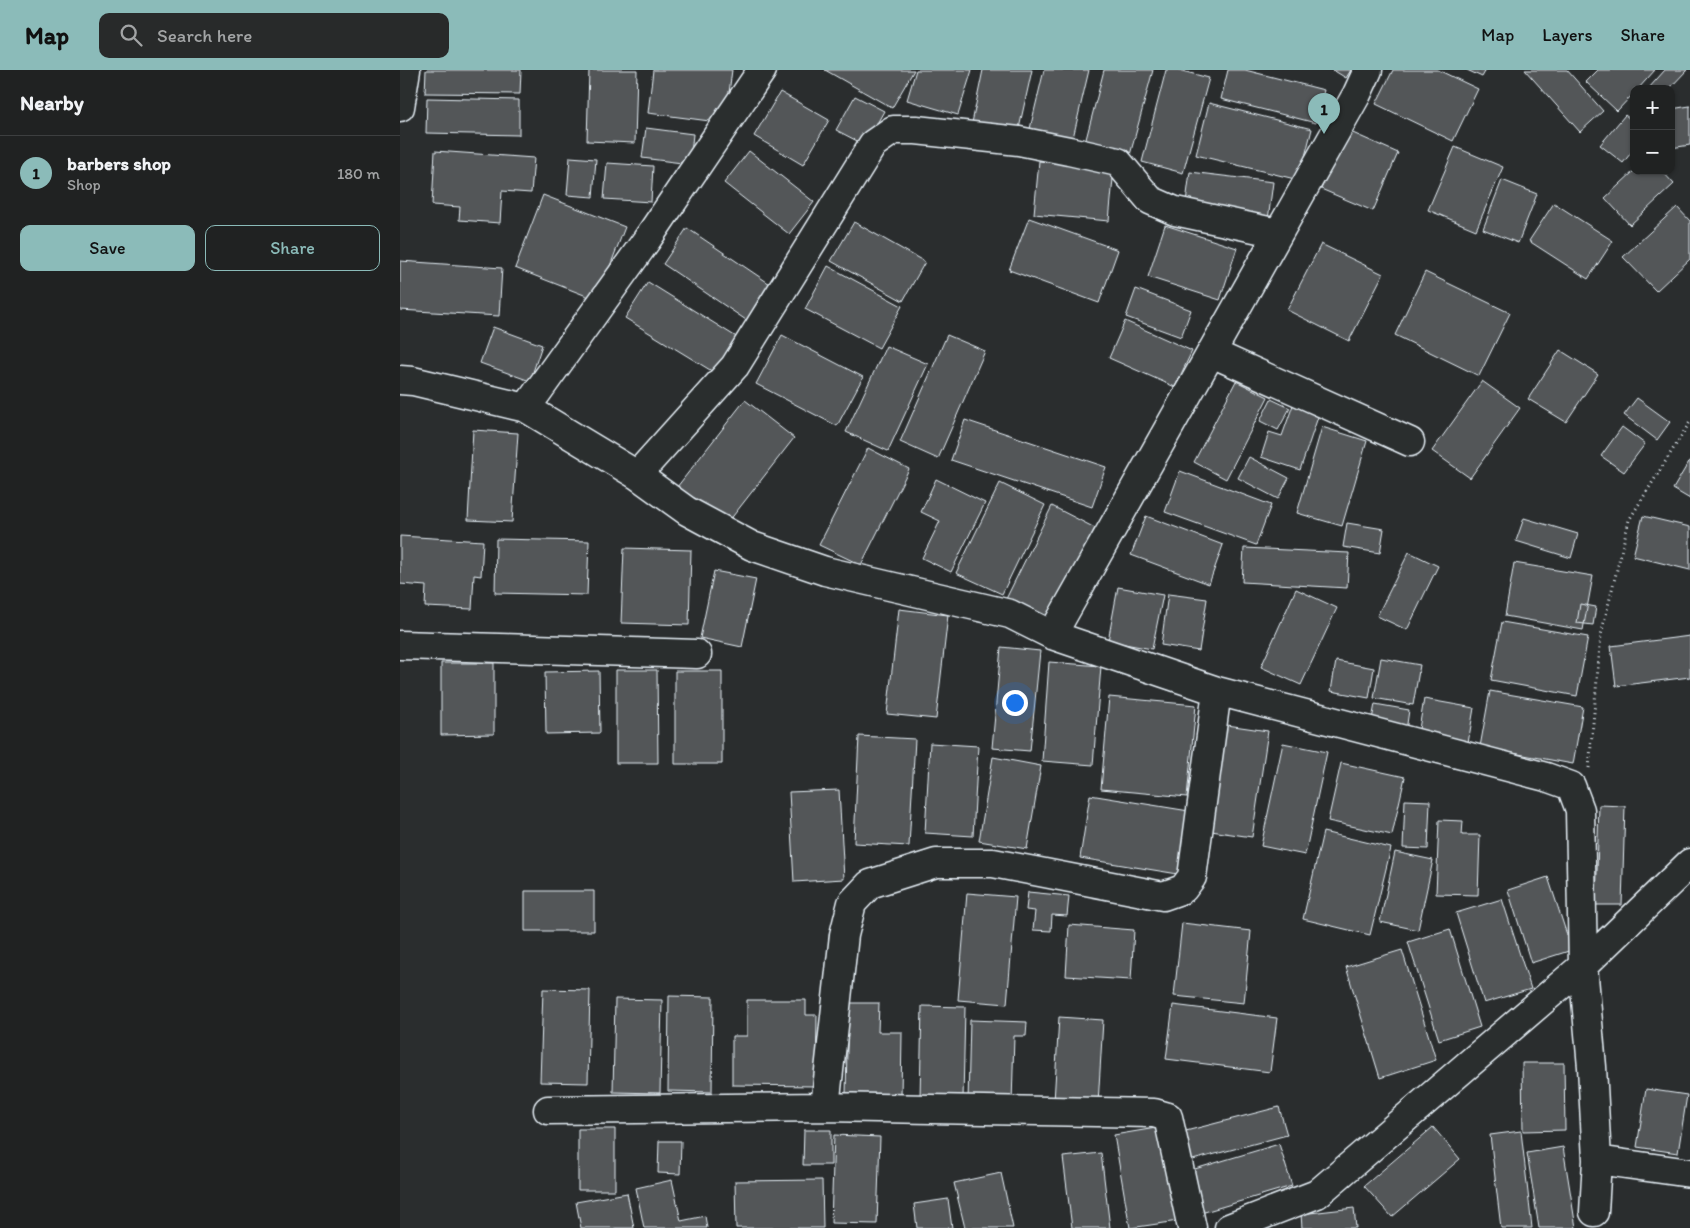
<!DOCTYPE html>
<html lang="en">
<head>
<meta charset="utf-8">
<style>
	:root { --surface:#202222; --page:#282a2a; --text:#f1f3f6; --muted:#a2a4a5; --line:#3d3f40; --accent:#8bbbb9 }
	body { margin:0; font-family:Itim,sans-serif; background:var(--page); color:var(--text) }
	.controls { position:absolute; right:15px; top:15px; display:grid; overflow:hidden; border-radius:10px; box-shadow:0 1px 4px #0004 }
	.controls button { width:45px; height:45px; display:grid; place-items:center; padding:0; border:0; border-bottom:1px solid var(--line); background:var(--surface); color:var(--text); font:25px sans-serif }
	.you { position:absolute; left:614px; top:632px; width:18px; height:18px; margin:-12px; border:4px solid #fff; border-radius:50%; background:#1a73e8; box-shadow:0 0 0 8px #1a73e833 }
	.badge { display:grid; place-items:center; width:32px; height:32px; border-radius:50%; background:var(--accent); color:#111; font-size:16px; font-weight:700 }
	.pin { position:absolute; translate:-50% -41px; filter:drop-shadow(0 1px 2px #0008) }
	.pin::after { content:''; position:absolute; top:26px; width:18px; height:15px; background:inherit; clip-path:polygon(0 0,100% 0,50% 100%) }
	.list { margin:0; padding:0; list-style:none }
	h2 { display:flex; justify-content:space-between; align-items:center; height:65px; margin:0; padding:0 20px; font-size:21px }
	h2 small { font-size:16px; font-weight:400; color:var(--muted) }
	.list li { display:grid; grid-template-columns:32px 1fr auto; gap:15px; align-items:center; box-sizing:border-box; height:75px; padding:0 20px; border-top:1px solid var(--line) }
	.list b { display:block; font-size:19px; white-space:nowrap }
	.list p { margin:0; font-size:16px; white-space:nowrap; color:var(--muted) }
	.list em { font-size:16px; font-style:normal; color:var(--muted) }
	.actions { display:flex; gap:10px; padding:15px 20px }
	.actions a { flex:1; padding:11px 0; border:1px solid var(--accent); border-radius:10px; text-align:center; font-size:18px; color:var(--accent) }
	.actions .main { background:var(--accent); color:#111 }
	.icon { flex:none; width:28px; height:28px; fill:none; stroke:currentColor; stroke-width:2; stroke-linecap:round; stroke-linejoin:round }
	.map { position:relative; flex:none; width:1290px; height:1158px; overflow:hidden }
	header { display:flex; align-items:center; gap:30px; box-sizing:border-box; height:70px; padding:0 25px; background:var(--accent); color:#111 }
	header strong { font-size:24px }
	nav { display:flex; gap:28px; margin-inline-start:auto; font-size:18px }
	.search { width:350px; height:45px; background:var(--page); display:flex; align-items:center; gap:12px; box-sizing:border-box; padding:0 18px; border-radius:10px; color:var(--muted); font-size:19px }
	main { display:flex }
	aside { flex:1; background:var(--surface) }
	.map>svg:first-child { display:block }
	.building { fill:#535759; stroke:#e8f1f8 }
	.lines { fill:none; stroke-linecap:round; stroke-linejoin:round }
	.minor-casing { stroke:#e8f1f8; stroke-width:31 }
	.path { stroke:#e8f1f8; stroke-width:3; stroke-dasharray:1 4; stroke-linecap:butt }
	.minor { stroke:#2a2d2e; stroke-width:28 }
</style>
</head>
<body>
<header>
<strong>Map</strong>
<div class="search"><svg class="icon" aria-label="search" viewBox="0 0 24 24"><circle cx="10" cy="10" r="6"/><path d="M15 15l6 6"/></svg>Search here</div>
<nav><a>Map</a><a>Layers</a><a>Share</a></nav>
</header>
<main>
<aside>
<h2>Nearby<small></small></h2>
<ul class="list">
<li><span class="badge">1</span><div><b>barbers shop</b><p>Shop</p></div><em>180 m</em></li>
</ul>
<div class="actions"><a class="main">Save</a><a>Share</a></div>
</aside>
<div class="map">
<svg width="1290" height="1158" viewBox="0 0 1290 1158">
	<rect width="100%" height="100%" fill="#2a2d2e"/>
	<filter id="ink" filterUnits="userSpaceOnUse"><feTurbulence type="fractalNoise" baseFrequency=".02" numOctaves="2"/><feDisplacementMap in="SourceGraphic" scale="10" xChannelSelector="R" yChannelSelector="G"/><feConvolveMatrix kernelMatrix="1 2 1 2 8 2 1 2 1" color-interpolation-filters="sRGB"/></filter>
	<g filter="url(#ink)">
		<!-- building -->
		<path class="building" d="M26,0H121L120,24L25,23Z
			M189,0H237L235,73L187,71Z
			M253,0H332L325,53L248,43Z
			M425,0H514L492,38Z
			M516,0H572L558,45L507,30Z
			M583,0H632L618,63L572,53Z
			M644,0H689L672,72L629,63Z
			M704,0H753L730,85L685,73Z
			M766,0H778L809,8L783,103L742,92Z
			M828,0H845L924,20L916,53L821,29Z
			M933,0H951L946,8Z
			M993,0H1038L1078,19L1053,71L976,34Z
			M1067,0H1086L1082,7Z
			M1125,0H1167L1203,41L1180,62Z
			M1198,0H1255L1238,19H1234V23L1217,41L1186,12Z
			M1265,0H1287L1269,19H1248Z
			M380,22L429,50L403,95L354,66Z
			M455,26L484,41L465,75L436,60Z
			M27,28L119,30V65L26,63Z
			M809,33L912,59L899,110L796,85Z
			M1290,36V75L1271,78V39Z
			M1225,45L1234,52V79L1223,93L1200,75Z
			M246,58L293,64L290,94L242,88Z
			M946,60L998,83L973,141L921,119Z
			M1055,77L1103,97L1076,160L1028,140Z
			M35,81L134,88L131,123L102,121L100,153L59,150L60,137L32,135Z
			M349,81L414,132L389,164L324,113Z
			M170,87L196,89L193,127L167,125Z
			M639,91L714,98L709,151L634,144Z
			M207,93L253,96L251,132L204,129Z
			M1234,101H1262L1274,114L1230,155L1205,128Z
			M790,102L873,112L868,150L785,140Z
			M1102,110L1137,124L1118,173L1083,159Z
			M143,125L225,157L197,230L115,198Z
			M1154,133L1213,171L1188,209L1129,171Z
			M1277,137L1290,151V189L1256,221L1223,187Z
			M629,148L718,180L699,233L609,200Z
			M454,152L525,192L503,231L431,191Z
			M765,155L837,178L820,230L748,207Z
			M287,158L373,216L349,252L263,194Z
			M921,174L983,204L949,271L887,240Z
			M0,191L102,198L99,246L0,240Z
			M428,196L502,236L479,278L405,239Z
			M1025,202L1110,243L1079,306L995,265Z
			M248,212L338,268L315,303L225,248Z
			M736,219L791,240L781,267L726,247Z
			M725,251L792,281L775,317L709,288Z
			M93,257L142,275L130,311L80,293Z
			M382,265L463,307L437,356L356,314Z
			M547,265L585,281L538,389L500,372Z
			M486,276L528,294L488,381L446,362Z
			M1160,280L1198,304L1166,352L1128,329Z
			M836,311L868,327L826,409L794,392Z
			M1082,311L1120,338L1070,408L1032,381Z
			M1237,328L1270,352L1257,370L1224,345Z
			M871,329L890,338L878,360L860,351Z
			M345,330L394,368L326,455L277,417Z
			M893,335L919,344L900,400L861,387L869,362L882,366Z
			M565,350L706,397L692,437L551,390Z
			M922,357L967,371L942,456L897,443Z
			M1222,357L1245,374L1224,402L1201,386Z
			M73,360L118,363L112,452L68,450Z
			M468,378L509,399L461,495L419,475Z
			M849,387L889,408L878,429L838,408Z
			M1290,390V429L1273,419Z
			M780,401L871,435L856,475L765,442Z
			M536,409L585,433L551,502L522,488L540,451L521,442Z
			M600,413L645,435L602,524L556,503Z
			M652,436L695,458L648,554L604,533Z
			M746,446L823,475L809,514L731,485Z
			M1243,446L1290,457V500L1233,486Z
			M1124,448L1178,464L1171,488L1116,471Z
			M947,453L984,459L980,483L943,477Z
			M0,466L83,471L81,506L74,505L72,539L25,537L26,516L0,514Z
			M96,469L189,471L187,525L95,523Z
			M224,478L291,480L289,555L221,553Z
			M844,478L949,483L947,518L842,512Z
			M1009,482L1038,496L1007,560L977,546Z
			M1114,493L1193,506L1183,560L1105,546Z
			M314,501L356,509L342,577L300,568Z
			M718,517L763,525L752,579L708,571Z
			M896,519L937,538L901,615L861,597Z
			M768,524L807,529L799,581L761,575Z
			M1180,534L1196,537L1193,555L1177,553Z
			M499,539L548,545L536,649L487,644Z
			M1102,552L1188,567L1177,626L1091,610Z
			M1290,566V607L1216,616L1211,576Z
			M601,577L640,581L630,681L592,678Z
			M981,588L1020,595L1013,635L974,628Z
			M936,591L974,598L969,628L931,621Z
			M649,592L701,596L693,695L642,691Z
			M41,593H94V664L41,665Z
			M216,600H257L258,693H216Z
			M199,601L200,663L146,664L145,602Z
			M275,601H322V694H275Z
			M1090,621L1183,637L1173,694L1080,677Z
			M709,627L796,635L787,727L701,719Z
			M1024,629L1074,638L1068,673L1018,665Z
			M975,634L1009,640L1006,661L971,655Z
			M827,655L868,661L852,767L811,761Z
			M459,666L515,669L509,776L454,773Z
			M530,673L578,676L573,766L525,763Z
			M883,673L927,682L905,785L861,776Z
			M593,687L641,696L627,779L579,771Z
			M941,693L1005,707L992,765L928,751Z
			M439,720L444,809L394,812L389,722Z
			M690,725L789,741L778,804L680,788Z
			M1005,730L1030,731L1028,779L1003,778Z
			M1199,735L1225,736L1222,835H1196Z
			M1039,750L1063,751L1062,765H1080L1078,825L1036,824Z
			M923,762L991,778L970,865L903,849Z
			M995,782L1033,790L1018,860L980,852Z
			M1148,807L1172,880L1131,893L1108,820Z
			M125,821H194V861H125Z
			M628,822L669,826L667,846L652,845L651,861L633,860L635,841L626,840Z
			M567,823L616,827L607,934L558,930Z
			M1102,829L1131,919L1084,933L1056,843Z
			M782,853L851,861L844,933L774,926Z
			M669,855L734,860L731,910L666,906Z
			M1050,859L1080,957L1039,970L1008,872Z
			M1002,880L1036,990L980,1008L946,897Z
			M143,919L190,920L188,1013L140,1012Z
			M269,926L313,927L312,1022L268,1021Z
			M215,929L262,930L260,1023L213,1022Z
			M347,930H406V945H417L416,1016L332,1015V966H347Z
			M448,933H479L478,962H502L501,1026L446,1025Z
			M773,935L877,948L870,1002L766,989Z
			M522,936L565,937L563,1029L520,1028Z
			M659,947L703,950L698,1034L654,1032Z
			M570,950L627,952L626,966H614L612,1033L568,1032Z
			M1122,993H1164L1165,1060L1123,1061Z
			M1246,1019L1287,1025L1278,1083L1237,1077Z
			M879,1037L887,1065L789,1091L782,1062Z
			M762,1057L778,1151L730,1158L714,1065Z
			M1033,1057L1060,1089L992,1147L964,1116Z
			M178,1059H215V1120H178Z
			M404,1060H431V1095H403Z
			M1121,1061L1132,1158H1101L1090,1065Z
			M434,1065L480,1067L477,1154L431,1153Z
			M259,1071H281L280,1104L258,1103Z
			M879,1074L892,1116L801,1143L788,1101Z
			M1163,1077L1176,1158H1139L1127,1083Z
			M701,1083L710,1158H672L663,1087Z
			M601,1103L613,1158H565L554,1113Z
			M272,1110L281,1151L305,1146L307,1158H244L236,1118Z
			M422,1110L423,1158H336L335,1111Z
			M227,1123L234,1158H181L176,1132Z
			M548,1129L552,1158H517L514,1134Z
			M954,1138L956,1158H902L901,1144Z"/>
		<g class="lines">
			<!-- minor casing -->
			<g class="minor-casing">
				<path id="minor" d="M0,37L6,0
					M812,283L1010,372
					M0,310L13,311L126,338L237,405L287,441L352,476L425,501L610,544L652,565L817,621L1146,707L1171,716L1180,740L1183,896L1192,997L1197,1090L1194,1142
					M126,338L246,171L362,0
					M237,405L335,296L473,74L493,60H516L619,71L669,81L718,92L750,130L775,141L878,163
					M652,565L957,24L968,0
					M0,575L297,584
					M425,1037L444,865L452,833L470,814L536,793H593L763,826L783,819L792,807L817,621
					M148,1040L425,1037L754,1043L768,1047L792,1158
					M1197,1090L1290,1103
					M829,1158L917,1124L1183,896L1290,793"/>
			</g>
			<!-- path -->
			<path class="path" d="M1189,698L1201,565L1229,450L1290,352"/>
			<!-- minor -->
			<use href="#minor" class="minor"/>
		</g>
	</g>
</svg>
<div class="controls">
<button>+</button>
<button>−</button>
</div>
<div class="you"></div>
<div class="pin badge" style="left:924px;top:64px">1</div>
</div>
</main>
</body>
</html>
